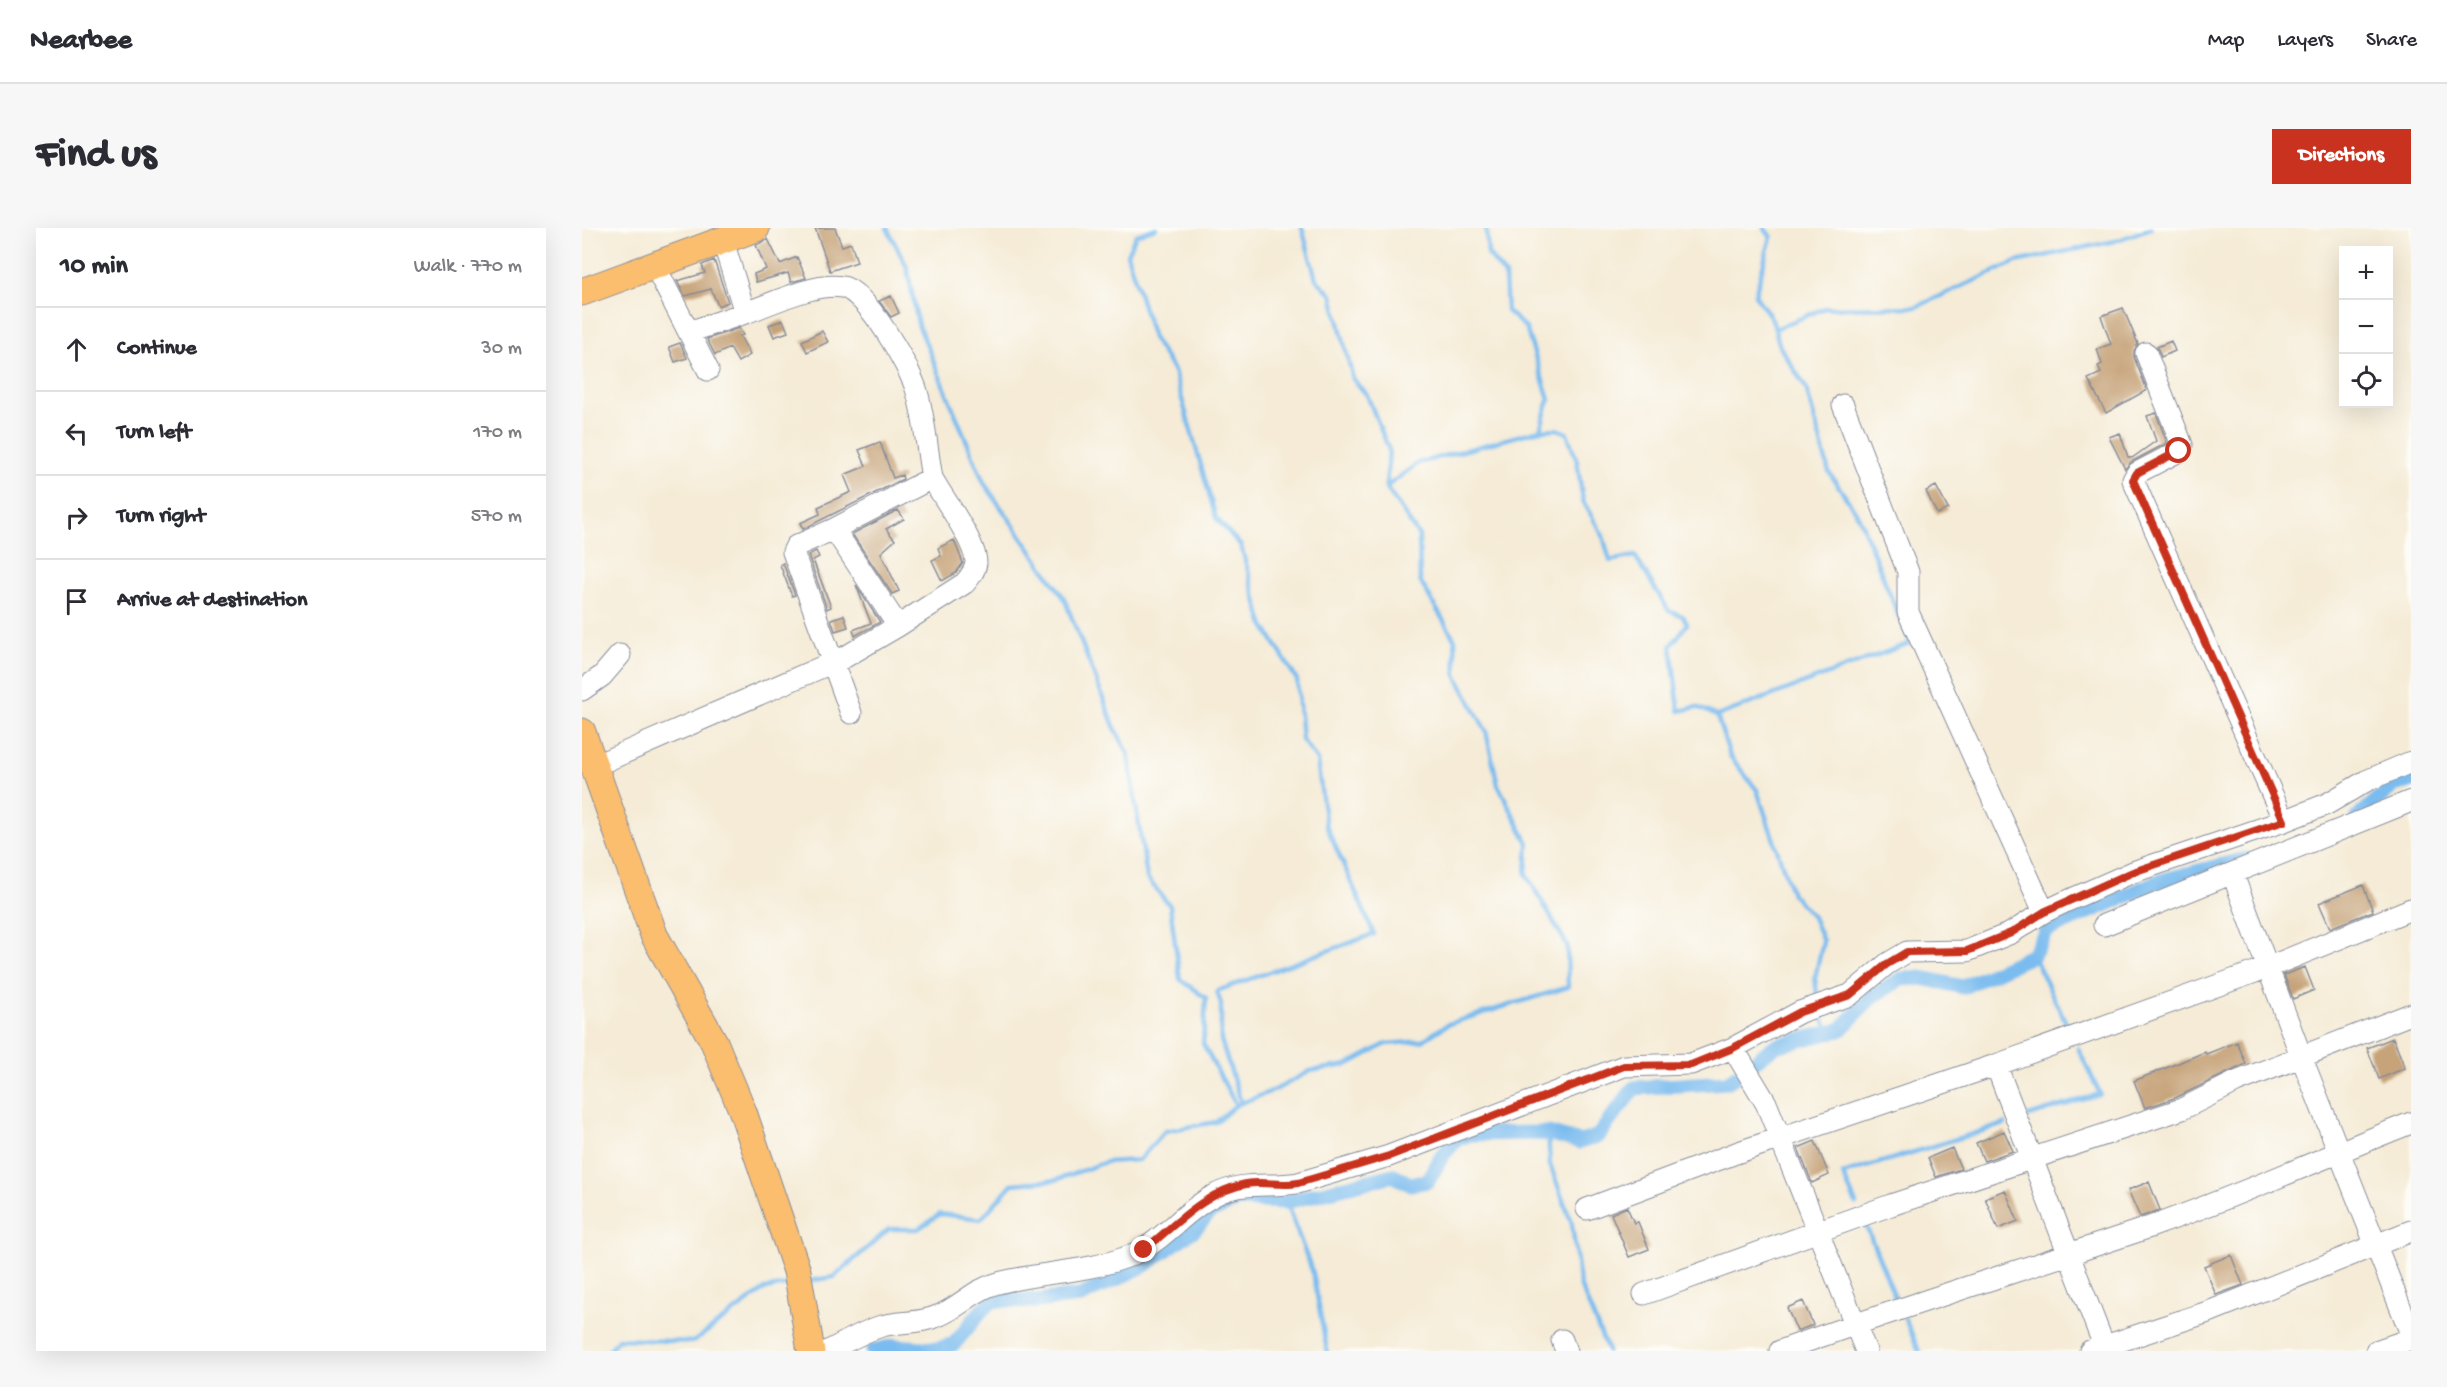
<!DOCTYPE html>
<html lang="en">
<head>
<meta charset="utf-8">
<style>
	:root { --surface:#fff; --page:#f7f7f7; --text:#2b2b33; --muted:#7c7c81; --line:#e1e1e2; --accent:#c8321e }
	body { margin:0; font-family:"Gochi Hand",sans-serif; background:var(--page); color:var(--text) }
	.controls { position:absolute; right:18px; top:18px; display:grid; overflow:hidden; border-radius:0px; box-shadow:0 6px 24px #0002 }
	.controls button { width:54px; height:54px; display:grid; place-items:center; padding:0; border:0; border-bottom:2px solid var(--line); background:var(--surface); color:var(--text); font:30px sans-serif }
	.stop { position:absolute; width:18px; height:18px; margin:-14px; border:4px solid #c8321e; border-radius:50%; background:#fff }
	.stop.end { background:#c8321e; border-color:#fff; box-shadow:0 2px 6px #0008 }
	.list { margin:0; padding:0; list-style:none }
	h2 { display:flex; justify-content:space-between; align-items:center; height:78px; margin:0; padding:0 24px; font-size:26px }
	h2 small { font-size:20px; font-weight:400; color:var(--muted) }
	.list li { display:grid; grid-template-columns:39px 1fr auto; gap:18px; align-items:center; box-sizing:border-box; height:84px; padding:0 24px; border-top:2px solid var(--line) }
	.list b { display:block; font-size:22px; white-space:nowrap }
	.list em { font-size:20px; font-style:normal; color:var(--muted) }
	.icon { flex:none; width:33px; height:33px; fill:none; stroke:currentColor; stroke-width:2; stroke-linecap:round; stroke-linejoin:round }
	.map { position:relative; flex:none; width:1829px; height:1123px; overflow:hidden; border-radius:0px }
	header { display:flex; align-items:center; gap:36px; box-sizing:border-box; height:84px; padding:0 30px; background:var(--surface); border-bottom:2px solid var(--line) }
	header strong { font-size:28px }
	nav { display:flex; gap:33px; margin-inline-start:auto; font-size:21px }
	.intro { display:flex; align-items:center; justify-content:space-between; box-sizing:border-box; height:144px; padding:0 36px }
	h1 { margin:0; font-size:42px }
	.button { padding:15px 27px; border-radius:0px; background:var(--accent); color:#fff; font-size:21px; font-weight:700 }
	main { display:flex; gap:36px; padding:0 36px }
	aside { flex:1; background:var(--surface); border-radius:0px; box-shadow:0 6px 24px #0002 }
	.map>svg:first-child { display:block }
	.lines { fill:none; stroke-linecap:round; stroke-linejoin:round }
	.stream { stroke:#7abcef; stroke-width:4.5 }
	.canal { stroke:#7abcef; stroke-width:15 }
	.building { fill:#c6a379 }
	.minor-casing { stroke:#888d9a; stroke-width:23 }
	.major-casing { stroke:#888d9a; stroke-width:29 }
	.minor { stroke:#fff; stroke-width:21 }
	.major { stroke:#fbbd6e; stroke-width:27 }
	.route { stroke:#c8321e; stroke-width:8 }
</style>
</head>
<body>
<header>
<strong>Nearbee</strong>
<nav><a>Map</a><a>Layers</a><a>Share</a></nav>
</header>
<div class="intro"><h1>Find us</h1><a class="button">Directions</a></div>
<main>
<aside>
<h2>10 min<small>Walk · 770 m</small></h2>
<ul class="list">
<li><svg class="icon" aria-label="ahead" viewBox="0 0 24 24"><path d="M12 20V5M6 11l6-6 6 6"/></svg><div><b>Continue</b></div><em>30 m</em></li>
<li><svg class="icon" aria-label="left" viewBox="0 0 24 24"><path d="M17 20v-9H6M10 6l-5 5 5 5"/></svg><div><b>Turn left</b></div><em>170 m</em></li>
<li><svg class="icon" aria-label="right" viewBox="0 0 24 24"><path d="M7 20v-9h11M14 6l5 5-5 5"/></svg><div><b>Turn right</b></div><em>570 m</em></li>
<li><svg class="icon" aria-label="arrive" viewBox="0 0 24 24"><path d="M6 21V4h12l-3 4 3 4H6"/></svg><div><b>Arrive at destination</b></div></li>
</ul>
</aside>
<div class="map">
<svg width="1829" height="1123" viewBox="0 0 1829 1123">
	<rect width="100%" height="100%" fill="#fdfcf7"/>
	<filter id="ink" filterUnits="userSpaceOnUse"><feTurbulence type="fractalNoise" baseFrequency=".0167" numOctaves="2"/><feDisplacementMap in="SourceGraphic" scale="12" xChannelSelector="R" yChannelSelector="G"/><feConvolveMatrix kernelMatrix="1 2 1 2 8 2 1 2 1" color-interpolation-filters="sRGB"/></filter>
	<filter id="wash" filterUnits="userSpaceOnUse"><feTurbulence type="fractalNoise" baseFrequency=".008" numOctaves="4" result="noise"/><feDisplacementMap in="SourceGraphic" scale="24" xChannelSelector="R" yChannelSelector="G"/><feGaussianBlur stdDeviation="1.35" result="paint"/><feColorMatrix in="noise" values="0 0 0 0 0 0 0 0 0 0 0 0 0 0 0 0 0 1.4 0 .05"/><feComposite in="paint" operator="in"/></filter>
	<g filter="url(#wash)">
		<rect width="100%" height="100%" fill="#f5ebd6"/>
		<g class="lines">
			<!-- stream -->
			<path class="stream" d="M574,0L554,7L545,26L571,110L592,143L634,290L659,318L681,396L715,452L720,512L735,532L744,597L792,706L635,763L639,776V812L659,875
				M720,0L734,51L750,67L771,151L785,167L807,222L804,259
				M1182,0L1189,9L1173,67L1190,91L1198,119L1224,160L1247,244L1277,289L1317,389
				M1193,101L1243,80L1334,79L1434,34L1533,13L1569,0
				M958,202L975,201L985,205L995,233L1001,273L1021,308L1028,333L1053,328L1087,383L1101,388L1105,396L1089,418L1097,483L1115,479L1135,488L1148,528L1175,562L1210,666L1231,689L1241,713L1233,750L1235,766
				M1135,488L1328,415L1321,397
				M1451,727L1486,799
				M1237,783L1248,804
				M654,877L695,861L728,843L765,837L804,816L840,813L866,796L986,759L985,717L944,646L946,615L916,557L904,503L874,447L873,412L838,353L837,308L804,259L836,235L958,202L967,171L944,100L925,83L923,47L906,26L904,0
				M1447,888L1518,866L1496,820
				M966,905L968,937L990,996L998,1057L1026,1123
				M704,974L731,1045L745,1123
				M1274,976L1261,946L1423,896
				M1284,998L1313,1069
				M226,1053L252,1049L307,1001H336L358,986L399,991L430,956L474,952L524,934L557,932L583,903L634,894L654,877L621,816L624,770L598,751L588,678L565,650L546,525L532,498L482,370L402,255L336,96L325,39L305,0
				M1323,1091L1337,1123
				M27,1123L36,1111L111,1114L183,1061L209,1056"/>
			<!-- canal -->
			<path class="canal" d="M1776,589L1812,557L1829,553
				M1173,833L1193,818L1258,802L1290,769L1319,751L1340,750L1381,759L1451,727L1465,702L1578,653L1664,631
				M291,1123L312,1118L356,1121L372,1116L401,1081L412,1072L454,1073L499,1068L563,1037L612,1002L628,984L656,972L704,974L811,947L828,956L846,953L860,928L875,911L888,906L966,905L998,914L1016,908L1052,860L1145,854L1154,848"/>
		</g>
		<g id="blocks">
			<!-- building -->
			<path class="building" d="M233,0H253L260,18L269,15L275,34L248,43Z
				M186,11L198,36L215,29L224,50L209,54L206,45L174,54L172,46L184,41L174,17Z
				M132,32L146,74L136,78L129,61L103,68L95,53L123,45L120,37Z
				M309,68L317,85L309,89L297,73Z
				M1541,80L1556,116L1552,123V129L1565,162L1524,185L1506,151L1519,145L1516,138L1520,136L1515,121L1529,116L1519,88Z
				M201,92L206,104L192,109L187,97Z
				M157,100L161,107L158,108L168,127L156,134L148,120L133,127L125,111Z
				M240,103L246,114L225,124L220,113Z
				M1589,113L1593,123L1579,129L1575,119Z
				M98,115L105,130L93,134L87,119Z
				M1574,185L1585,215L1549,234L1543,241L1527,209L1538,205L1546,229L1550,230L1574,213L1565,188Z
				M298,214L311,250L320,247L321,251L221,301L218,295L238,286L236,279L269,264L262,247L284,238L277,222Z
				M1354,258L1366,281L1355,286L1344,263Z
				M316,282L322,291L304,301L313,312L299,325L317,363L310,366L270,306Z
				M372,312L381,335L374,345L360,353L350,332L359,328L356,320Z
				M234,323L237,329L231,332L249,379L245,381L226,327Z
				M201,335L213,367L210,368L198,337Z
				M274,357L298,394L273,408L271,402L289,395Z
				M262,387L266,399L253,403L249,391Z
				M1781,657L1791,683L1748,700L1737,675Z
				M1723,739L1732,762L1711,771L1702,747Z
				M1811,810L1823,840L1797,851L1785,820Z
				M1655,814L1664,836L1595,869L1563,880L1552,853L1623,824L1624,826Z
				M1422,903L1431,923L1402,933L1394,915Z
				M1233,913L1247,947L1230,955L1216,920Z
				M1370,920L1379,941L1354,949L1346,930Z
				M1567,954L1578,982L1558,989L1546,962Z
				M1423,962L1436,993L1416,1001L1403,970Z
				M1045,979L1052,995L1056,994L1067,1021L1047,1029L1029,986Z
				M1649,1027L1661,1057L1634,1067L1622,1038Z
				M1221,1073L1231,1097L1215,1103L1205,1080Z"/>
		</g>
	</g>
	<g filter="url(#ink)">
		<use href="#blocks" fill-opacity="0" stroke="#888d9a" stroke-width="1.5"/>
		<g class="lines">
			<!-- minor casing -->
			<g class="minor-casing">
				<path id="minor" d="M73,38L126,142
					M107,104L163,85
					M1564,125L1600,217L1597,223L1555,245L1551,252L1702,593
					M1261,177L1326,344V384L1462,684
					M252,301L214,318L211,324L269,485
					M316,398L383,355C388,349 393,343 394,335C394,314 361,270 350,250
					M0,462L20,448L38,427
					M12,538L263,429L316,398L252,301L350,250C345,222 343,192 335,164C329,141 284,62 260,59C233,54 189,76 163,85L141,13
					M1651,647L1719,828L1829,1106
					M1522,697L1829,573
					M1151,820L1184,875L1284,1123
					M1414,837L1687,739L1829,681
					M1005,981L1154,925L1414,837L1524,1123
					M1062,1066L1309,977L1600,881L1654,854L1829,786
					M980,1112L984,1123
					M246,1123C263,1115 281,1103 300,1098C319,1093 339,1096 358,1087C377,1079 392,1062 413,1056C455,1044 500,1045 542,1030C578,1018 599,985 631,968C659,952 686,960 716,955L807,928L1042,838L1109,836L1151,820L1218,784L1268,767L1305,736L1325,724L1385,723L1429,705L1462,684L1483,674L1551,644L1702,593L1745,576L1784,553L1829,534
					M1198,1123C1320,1078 1445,1041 1568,999C1657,968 1742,929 1829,895
					M1508,1123L1629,1083L1829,1003
					M1794,1123L1829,1111"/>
			</g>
			<!-- major casing -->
			<g class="major-casing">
				<path id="major" d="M0,64L174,0
					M0,504L72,707L132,814L161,884L215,1043L229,1123"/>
			</g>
			<!-- minor -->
			<use href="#minor" class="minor"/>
			<!-- major -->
			<use href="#major" class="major"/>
		</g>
	</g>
	<g class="lines" filter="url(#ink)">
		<!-- route -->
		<path class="route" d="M562,1022C593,997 624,963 664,956C681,953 699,958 716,955L807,928L1042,838L1109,837L1151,820L1218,784L1268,767L1305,736L1325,724L1385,723L1429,705L1462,684L1551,644L1702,593L1551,252L1555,245L1597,223"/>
	</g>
</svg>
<div class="controls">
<button>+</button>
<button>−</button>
<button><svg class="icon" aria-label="locate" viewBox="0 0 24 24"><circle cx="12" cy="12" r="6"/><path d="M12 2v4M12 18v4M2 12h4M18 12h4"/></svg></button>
</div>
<div class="stop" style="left:1597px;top:223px"></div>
<div class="stop end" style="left:562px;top:1022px"></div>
</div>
</main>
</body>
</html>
